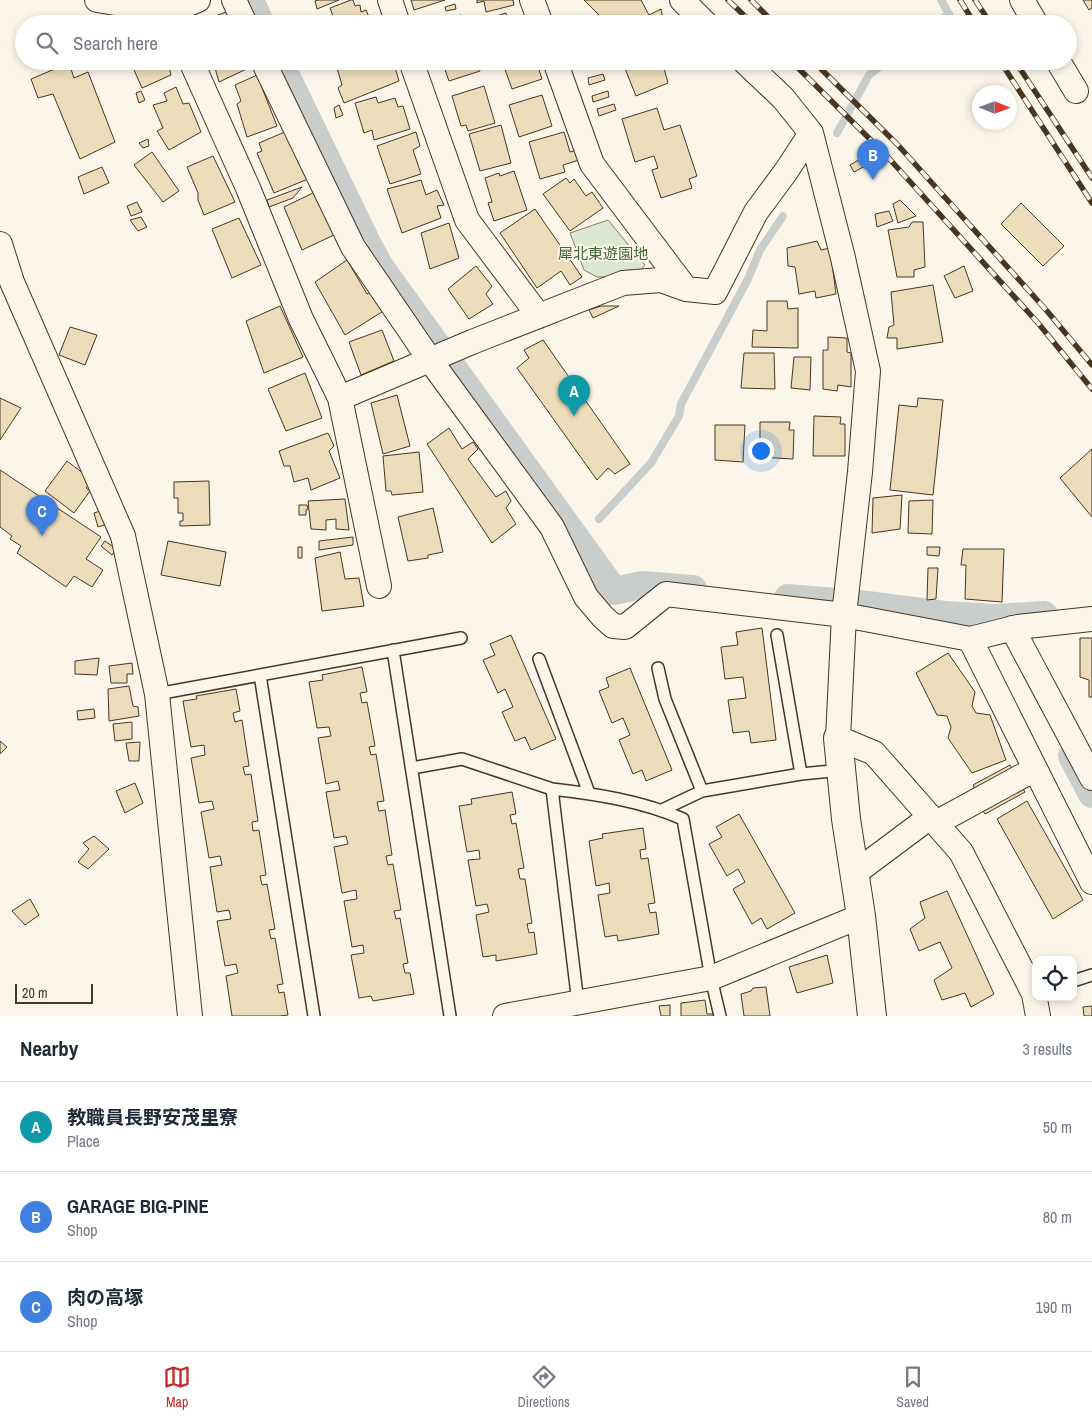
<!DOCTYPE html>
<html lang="en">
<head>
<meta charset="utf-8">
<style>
	:root { --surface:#fff; --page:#f2f2f3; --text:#1f2937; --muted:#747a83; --line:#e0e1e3; --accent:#c62828 }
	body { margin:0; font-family:"Archivo Narrow","Noto Sans JP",sans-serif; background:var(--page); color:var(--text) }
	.controls { position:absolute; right:15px; bottom:15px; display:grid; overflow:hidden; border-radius:10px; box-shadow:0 2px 8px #0003 }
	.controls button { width:45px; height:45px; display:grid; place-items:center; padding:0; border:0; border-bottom:1px solid var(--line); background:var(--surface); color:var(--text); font:25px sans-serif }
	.compass { position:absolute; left:972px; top:85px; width:45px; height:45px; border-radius:50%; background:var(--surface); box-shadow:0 2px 8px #0003; rotate:91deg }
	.scale { position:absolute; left:15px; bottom:12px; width:78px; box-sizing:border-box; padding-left:5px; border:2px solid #4a3520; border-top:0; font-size:14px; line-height:18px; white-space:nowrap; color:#4a3520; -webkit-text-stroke:4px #fbf6e9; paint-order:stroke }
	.you { position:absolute; left:760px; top:450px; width:18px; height:18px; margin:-12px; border:4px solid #fff; border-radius:50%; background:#1a73e8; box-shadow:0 0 0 8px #1a73e833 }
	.badge { display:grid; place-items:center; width:32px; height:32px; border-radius:50%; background:var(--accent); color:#fff; font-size:16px; font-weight:700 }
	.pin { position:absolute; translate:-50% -41px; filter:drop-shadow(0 1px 2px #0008) }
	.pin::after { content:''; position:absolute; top:26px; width:18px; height:15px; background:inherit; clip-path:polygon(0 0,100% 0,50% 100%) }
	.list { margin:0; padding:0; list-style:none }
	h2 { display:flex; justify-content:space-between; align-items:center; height:65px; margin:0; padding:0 20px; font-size:21px }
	h2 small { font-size:16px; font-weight:400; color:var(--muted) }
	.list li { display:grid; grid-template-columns:32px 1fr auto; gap:15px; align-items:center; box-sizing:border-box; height:90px; padding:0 20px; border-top:1px solid var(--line) }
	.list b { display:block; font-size:19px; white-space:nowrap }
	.list p { margin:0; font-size:16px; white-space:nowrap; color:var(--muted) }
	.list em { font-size:16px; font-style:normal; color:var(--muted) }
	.icon { flex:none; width:28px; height:28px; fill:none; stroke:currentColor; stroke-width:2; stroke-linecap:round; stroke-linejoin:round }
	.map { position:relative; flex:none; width:1092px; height:1016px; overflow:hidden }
	.search { position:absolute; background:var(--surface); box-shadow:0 2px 8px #0003; left:15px; right:15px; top:15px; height:55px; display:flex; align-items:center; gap:12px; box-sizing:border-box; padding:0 18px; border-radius:28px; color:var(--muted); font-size:19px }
	.sheet { height:335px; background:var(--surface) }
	nav { display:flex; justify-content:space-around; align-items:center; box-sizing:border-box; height:70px; border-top:1px solid var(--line); background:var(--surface); font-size:14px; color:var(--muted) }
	nav a { display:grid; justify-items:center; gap:2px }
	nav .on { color:var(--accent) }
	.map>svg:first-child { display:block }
	.green { fill:#dce7d0; stroke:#887966 }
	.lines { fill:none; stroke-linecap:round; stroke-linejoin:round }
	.stream { stroke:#c9cecd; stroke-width:8 }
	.canal { stroke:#c9cecd; stroke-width:28 }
	.building { fill:#ecdcbc; stroke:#4a3520 }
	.lane-casing { stroke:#4a3520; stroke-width:14 }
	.street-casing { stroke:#4a3520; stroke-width:26 }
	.secondary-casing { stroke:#4a3520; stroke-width:30 }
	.lane { stroke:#fbf6e9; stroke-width:11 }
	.street { stroke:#fbf6e9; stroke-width:24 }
	.secondary { stroke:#fbf6e9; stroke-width:28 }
	.rail-casing { stroke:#4a3520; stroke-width:5.5 }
	.rail { stroke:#fbf6e9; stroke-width:4; stroke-dasharray:11; stroke-linecap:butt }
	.labels { text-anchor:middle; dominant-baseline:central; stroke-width:4; stroke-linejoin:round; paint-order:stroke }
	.park-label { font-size:15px; fill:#436837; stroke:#fbf6e9 }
</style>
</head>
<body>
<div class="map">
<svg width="1092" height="1016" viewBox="0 0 1092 1016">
	<rect width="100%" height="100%" fill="#fbf6e9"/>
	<!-- green -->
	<path class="green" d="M608,220L645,265L635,276L597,277L584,270L570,233Z"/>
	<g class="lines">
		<!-- stream -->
		<path class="stream" d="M936,24L949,14L941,0
			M837,133L869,75L887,61
			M599,519L651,463L679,416L681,404L748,279L760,250L783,216"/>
		<!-- canal -->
		<path class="canal" d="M250,0L261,24
			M279,61L368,245L380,267L614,591L642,585L693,589
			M788,598L835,602
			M859,604L945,615L996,618L1044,615
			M1072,756L1092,794"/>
	</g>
	<!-- building -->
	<path class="building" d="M318,0H339L317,9L315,1Z
		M351,0H353L355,6L360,5L361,12L366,10L372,24H336L330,8Z
		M411,0H445L414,10Z
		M477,0H513L514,5L486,12L484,1L477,3Z
		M584,0H641L649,15L661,9L664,24H606L605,21Z
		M1083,0H1092V8L1089,10Z
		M455,4L456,9L446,11L445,7Z
		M232,10L237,24H202L201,21Z
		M506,13L508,20L517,17L519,24H485L484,20Z
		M461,15L464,24H444L443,20Z
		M130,61H173L175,65L169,67L171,75L142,88Z
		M213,61H251L253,66L219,82Z
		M335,61H379L380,64L387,61H393L399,81L344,103L338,88L342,85Z
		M447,61H476L480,71L449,81L443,64Z
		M502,61H536L542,79L512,89Z
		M622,61H662L668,83L636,96Z
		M69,63L74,78L88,72L115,142L80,159L53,94L38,98L31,79Z
		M603,74L605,80L589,85L588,78Z
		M257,75L277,126L247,137L237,104L241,101L235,85Z
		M484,86L495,123L468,131L466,125L461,126L452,96Z
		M176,87L183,104L189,103L201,132L169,150L157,131L163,128L153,105L167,101L164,93Z
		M141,91L145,100L139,103L136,93Z
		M608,91L609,97L593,102L592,96Z
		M542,95L552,126L519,137L509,105Z
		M376,97L378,103L395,98L398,107L403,106L410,129L374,140L372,130L364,133L355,103Z
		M614,104L616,110L599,116L597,109Z
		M339,105L343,115L336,118L334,108Z
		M657,108L664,130L680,125L697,176L689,179L692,188L661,198L652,170L658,168L654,156L635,162L622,119Z
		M501,125L511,163L480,171L469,134Z
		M287,131L308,179L274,193L257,153L262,151L259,143Z
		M416,132L420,146L413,150L421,174L390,184L377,146Z
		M564,132L570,152L577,150L579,160L563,165L565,172L540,179L529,142Z
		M148,139L149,146L143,148L139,143Z
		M152,152L179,191L163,202L134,165Z
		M213,156L235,202L204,215L198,200V193L187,167Z
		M862,158L867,165L854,172L850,165Z
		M102,167L109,183L84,194L78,177Z
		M514,171L527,210L494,221L488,203L492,202L485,178L499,173L500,176Z
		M566,178L570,183L574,179L586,196L592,192L603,208L570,231L543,194Z
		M421,180L426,195L437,190L444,205L437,206L441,218L402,233L387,189Z
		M302,187L293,198L269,207L267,200Z
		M315,192L334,235L302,250L284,207Z
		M900,200L916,216L898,223L893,204Z
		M137,202L142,212L131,216L127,206Z
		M1021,203L1064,246L1043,266L1001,224Z
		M535,209L582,277L570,285L561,271L537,288L500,233Z
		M889,211L893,221L877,227L875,214Z
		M141,217L147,227L138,231L130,220Z
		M239,218L261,265L232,278L212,229Z
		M912,222H923L925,267L914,270V277H897L888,230L909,227Z
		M449,223L459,258L430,269L421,233Z
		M817,241L821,250L830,248L836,294L816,298L815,291L799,294L795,267L788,266L787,248Z
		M347,260L367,294L373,291L385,310L345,335L315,282Z
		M476,266L492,286L486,294L493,304L469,319L448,289Z
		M964,266L973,291L955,298L944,276Z
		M933,285L943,342L897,349V338H887L889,327L894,325L891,292Z
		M767,301H787L788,309L798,308V348L752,347L753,330L767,331Z
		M280,306L303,357L264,373L246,321Z
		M601,306H619L593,318L589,310Z
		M70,327L97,335L85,365L59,355Z
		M382,330L394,361L361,375L349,342Z
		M828,337L847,338V352L851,353V387L838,385L837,391L823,389V350H828Z
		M543,340L630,464L615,474L608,468L597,480L517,368L529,358L524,350Z
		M744,353H774L775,389L741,388Z
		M794,357H811L810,390L791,388Z
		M305,373L322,418L286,431L268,389Z
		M397,395L410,446L383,454L371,403Z
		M0,398L21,408L0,440Z
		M918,398L943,400L933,495L890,490L899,405L917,407Z
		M814,416L841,417L840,424H845V456H813Z
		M760,422H790L789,430H794L793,459L760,457Z
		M715,425H745L743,462L715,460Z
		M449,428L462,449L473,442L478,449L468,459L496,497L506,491L511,501L506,508L516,524L492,543L427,444Z
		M328,433L334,446L329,451L340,478L311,490L308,478L294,482L290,466H284L279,451Z
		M1092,449V517L1060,478Z
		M419,452L423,492L392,495L391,491H386L383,456Z
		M67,461L92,480L86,488L90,491L74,513L45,491Z
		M0,470L101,537L86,559L103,570L92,587L74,576L66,587L17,553L21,546L10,539L12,536L0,527Z
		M209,481L210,525L180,526V521H183V513H178V498H174V482Z
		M902,495L900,529L872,533L873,498Z
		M345,499L349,530L336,529V519L326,520V530L311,529L308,501Z
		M933,500L932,534L908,533L909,501Z
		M299,505H307L308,509L306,510V515H299Z
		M433,508L443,552L428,555V558L408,561L398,517Z
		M106,509L110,523L98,527L94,513Z
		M353,537V545L319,550V541Z
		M105,541L116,549L112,555L101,546Z
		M168,541L226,552L220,586L161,575Z
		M298,547H302V558H298Z
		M927,547H940L939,556L927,555Z
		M963,549H1004L1002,602L965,599L966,565H961Z
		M340,552L345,579L359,578L364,606L322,611L315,558Z
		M928,568H938L936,599L927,600Z
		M762,628L776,740L751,743L749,731L733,733L728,700L746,698L743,677L725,679L721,647L738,645L736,632Z
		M511,635L556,739L531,750L525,737L515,741L502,712L513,707L505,689L498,693L483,660L495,655L490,644Z
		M1080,638H1092V697H1089V680L1080,677Z
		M948,653L975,692L972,706L976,713L990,715L1006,760L972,773L948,738L951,727L947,716L937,715L916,673Z
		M99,658L97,675L75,674V661Z
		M132,663L133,674H127V683H111L109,666Z
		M362,667L367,692L360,693L362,703L367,702L375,746L369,747L371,755L376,754L384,801L377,802L379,811L385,810L392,855L386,856L388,865L393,864L401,910L394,911L396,919L400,918L408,963L403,964L405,973H410L414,994L373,1001L371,996L359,998L351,955L364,953L363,945L352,947L344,901L357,899L356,890L342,893L334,847L348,844L346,836L334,838L326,792L340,790L338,781L326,784L318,738L331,736L329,727L317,728L309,682L323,680L322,675Z
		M630,668L672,770L646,781L642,770L633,774L619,740L630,735L623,718L612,723L599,691L609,687L606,678Z
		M129,686L133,706L138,707L139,716L109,721L108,689Z
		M236,689L240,711L233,713L235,722L242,720L249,766L243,767L245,775L251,774L258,821L252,822L253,831L259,830L266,875L260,876L262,885L267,884L275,929L269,930L271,939L275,938L283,984L277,985L279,993L284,992L288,1015L280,1016H232L226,976L238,973L236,964L225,966L217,921L231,919L229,910L217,912L210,867L222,865L220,856L209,858L201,812L214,809L212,801L199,803L191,758L205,755L204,745L191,747L183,701L197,699L196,696Z
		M94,709L95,718L78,720L77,711Z
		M132,722V739L115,741L113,724Z
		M0,741L7,747L0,754Z
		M140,742L139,761H129L126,743Z
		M1010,765L1015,775L976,792L973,785Z
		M135,783L143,803L125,813L116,791Z
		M1020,785L1025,792L985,814L980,806Z
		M512,792L516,814L510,815L512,824L516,823L524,868L518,869L520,879H525L532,923L527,924L529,933L534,932L537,954L496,961V955L483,957L476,915L489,912L487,904L476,906L468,860L480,859L479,850L467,852L459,806L472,804L471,799Z
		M1027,801L1083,900L1053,919L997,819Z
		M739,814L795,913L767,929L761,918L752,924L733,889L745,882L738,869L727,876L709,844L722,837L716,827Z
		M643,828L646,849L640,850L641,859L648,858L655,903L648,904L650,913L656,912L659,934L618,941L617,935L605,937L598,895L610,893L609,883L596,886L589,841L603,838L602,834Z
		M94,836L109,849L88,869L78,862L89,849L83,843Z
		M947,891L994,994L971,1007L965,993L942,1000L934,980L952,968L940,942L919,951L910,929L925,918L920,902Z
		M30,899L39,915L25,925L12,911Z
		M827,955L833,983L797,993L789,967Z
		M766,987L770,1016H744L741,994L751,991L753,988Z
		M705,1000L707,1014H715V1016H681V1003Z
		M670,1005V1016H661L659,1006Z
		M1092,1006V1016H1084L1083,1007Z"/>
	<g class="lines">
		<!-- lane casing -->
		<g class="lane-casing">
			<path id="lane" d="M777,635L801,774
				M393,650L450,1016
				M539,659L589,793
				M658,668L665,699L702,791
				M260,675L314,1016
				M157,694L461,638
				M412,768L462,759L552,789L578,1003
				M552,789C596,794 642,801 683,819L711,978L720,1016
				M662,810L702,791L801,774L842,770
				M1073,981L1092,975"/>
		</g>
		<!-- street casing -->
		<g class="street-casing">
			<path id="street" d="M97,0L169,12L198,0
				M234,0L245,24
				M390,0L398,24
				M532,0L541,24
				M682,0L706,24
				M1022,0L1036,24
				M191,61L248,188L301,319L340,398L472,342L623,283L661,280L686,289L715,292L756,212L787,170L811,133
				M263,61L353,247L430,360L552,527L586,597L603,617L613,626L625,627L666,594L844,615L970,639L1018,627L1092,619
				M411,61L467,220L539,316
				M555,61L592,164L686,289
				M744,61L783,98L811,133L843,258L868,371L860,472L844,615L838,738L874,753L961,852L1034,994L1038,1016
				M1058,61L1076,91
				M0,244L12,282L123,536L157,694L190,1016
				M340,398L379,586
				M1012,628L1092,778
				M970,639L1092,882
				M936,823L1035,769
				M855,873L930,817
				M505,1016L711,978L861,916"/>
		</g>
		<!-- secondary casing -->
		<g class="secondary-casing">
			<path id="secondary" d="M838,738L846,819L861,916L872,1016"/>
		</g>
		<!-- lane -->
		<use href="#lane" class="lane"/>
		<!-- street -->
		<use href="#street" class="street"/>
		<!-- secondary -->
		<use href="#secondary" class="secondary"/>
		<!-- rail casing -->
		<g class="rail-casing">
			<path id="rail" d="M728,0L753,24
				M751,0L775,24
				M960,0L975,24
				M975,0L991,24
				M791,61L885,154L1038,323L1092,389
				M813,61L897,144L1047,311L1092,365
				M1000,61L1092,203
				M1015,61L1092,178"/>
		</g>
		<!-- rail -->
		<use href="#rail" class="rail"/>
	</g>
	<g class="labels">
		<!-- park labels -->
		<g class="park-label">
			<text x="603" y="253">犀北東遊園地</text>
		</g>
	</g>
</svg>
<div class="controls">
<button><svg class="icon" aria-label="locate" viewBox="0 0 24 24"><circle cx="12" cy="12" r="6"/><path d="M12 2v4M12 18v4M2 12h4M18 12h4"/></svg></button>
</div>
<svg class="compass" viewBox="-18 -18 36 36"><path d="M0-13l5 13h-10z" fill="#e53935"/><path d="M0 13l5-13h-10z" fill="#747a83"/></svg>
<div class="scale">20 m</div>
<div class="you"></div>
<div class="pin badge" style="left:574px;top:416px;background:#0f9aa8">A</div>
<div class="pin badge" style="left:873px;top:180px;background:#3f7fe0">B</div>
<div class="pin badge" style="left:42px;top:536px;background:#3f7fe0">C</div>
<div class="search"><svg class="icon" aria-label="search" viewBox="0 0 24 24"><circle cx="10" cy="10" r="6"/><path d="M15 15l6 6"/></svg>Search here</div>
</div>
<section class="sheet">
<h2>Nearby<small>3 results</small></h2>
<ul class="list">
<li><span class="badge" style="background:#0f9aa8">A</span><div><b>教職員長野安茂里寮</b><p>Place</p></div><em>50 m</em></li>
<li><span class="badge" style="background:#3f7fe0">B</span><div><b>GARAGE BIG-PINE</b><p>Shop</p></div><em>80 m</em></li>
<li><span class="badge" style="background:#3f7fe0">C</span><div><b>肉の高塚</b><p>Shop</p></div><em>190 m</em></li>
</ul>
</section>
<nav>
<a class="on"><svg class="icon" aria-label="map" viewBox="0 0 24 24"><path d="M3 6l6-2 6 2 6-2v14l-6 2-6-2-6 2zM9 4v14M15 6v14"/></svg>Map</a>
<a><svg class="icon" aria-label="directions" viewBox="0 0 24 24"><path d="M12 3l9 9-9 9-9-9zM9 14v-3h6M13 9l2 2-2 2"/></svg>Directions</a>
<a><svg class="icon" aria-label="saved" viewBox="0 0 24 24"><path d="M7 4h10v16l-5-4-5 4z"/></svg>Saved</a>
</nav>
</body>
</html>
